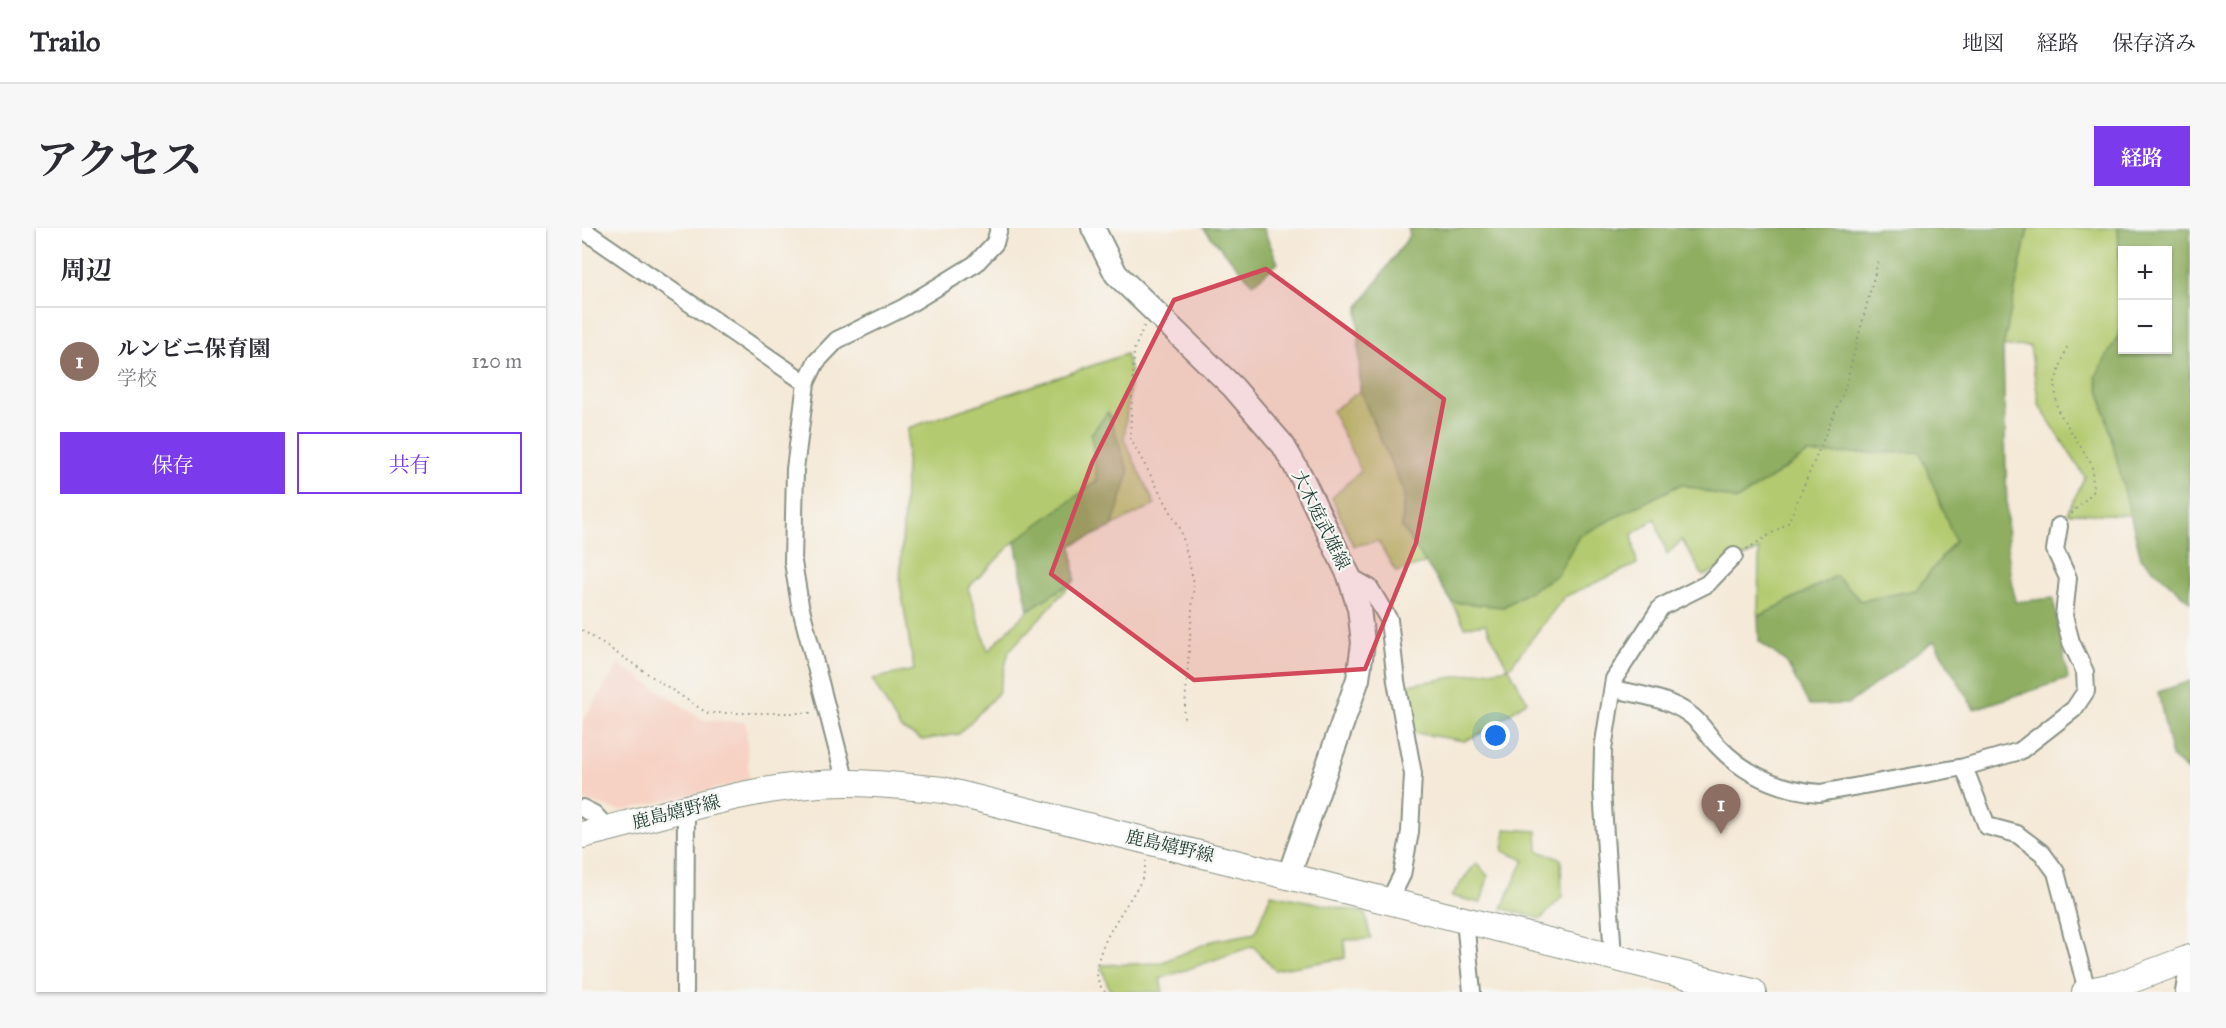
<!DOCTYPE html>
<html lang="ja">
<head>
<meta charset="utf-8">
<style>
	:root { --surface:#fff; --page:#f7f7f7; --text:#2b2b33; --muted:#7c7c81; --line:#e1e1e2; --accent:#7c3aed }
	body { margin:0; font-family:"IM FELL Great Primer","Noto Serif JP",serif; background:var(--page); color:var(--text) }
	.controls { position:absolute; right:18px; top:18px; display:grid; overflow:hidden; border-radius:0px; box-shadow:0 2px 4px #0004 }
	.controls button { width:54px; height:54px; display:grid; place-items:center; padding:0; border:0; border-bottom:2px solid var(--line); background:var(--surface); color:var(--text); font:30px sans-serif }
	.you { position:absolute; left:914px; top:508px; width:21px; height:21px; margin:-15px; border:4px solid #fff; border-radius:50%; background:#1a73e8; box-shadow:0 0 0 9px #1a73e833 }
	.badge { display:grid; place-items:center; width:39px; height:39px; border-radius:50%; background:var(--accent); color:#fff; font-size:20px; font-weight:700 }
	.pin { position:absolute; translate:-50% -50px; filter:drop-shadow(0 2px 3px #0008) }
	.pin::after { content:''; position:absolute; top:32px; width:21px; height:18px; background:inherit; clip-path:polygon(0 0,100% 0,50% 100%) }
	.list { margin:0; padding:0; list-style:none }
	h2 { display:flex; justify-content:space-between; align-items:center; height:78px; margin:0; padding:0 24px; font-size:26px }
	h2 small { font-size:20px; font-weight:400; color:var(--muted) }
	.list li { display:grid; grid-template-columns:39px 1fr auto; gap:18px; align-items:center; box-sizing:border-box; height:108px; padding:0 24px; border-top:2px solid var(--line) }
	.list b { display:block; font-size:22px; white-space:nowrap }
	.list p { margin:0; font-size:20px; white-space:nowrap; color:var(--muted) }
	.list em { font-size:20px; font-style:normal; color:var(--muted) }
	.actions { display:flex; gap:12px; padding:18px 24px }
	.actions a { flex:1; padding:14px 0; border:2px solid var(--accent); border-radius:0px; text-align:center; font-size:21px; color:var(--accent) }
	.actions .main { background:var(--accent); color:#fff }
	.map { position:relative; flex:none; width:1608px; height:764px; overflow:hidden; border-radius:0px }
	header { display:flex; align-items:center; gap:36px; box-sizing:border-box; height:84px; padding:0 30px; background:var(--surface); border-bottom:2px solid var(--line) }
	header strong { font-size:28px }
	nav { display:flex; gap:33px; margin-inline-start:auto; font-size:21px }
	.intro { display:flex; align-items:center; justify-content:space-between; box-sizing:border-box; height:144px; padding:0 36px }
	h1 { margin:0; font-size:42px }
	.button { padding:15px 27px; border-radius:0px; background:var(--accent); color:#fff; font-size:21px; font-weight:700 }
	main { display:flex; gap:36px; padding:0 36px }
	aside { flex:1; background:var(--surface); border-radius:0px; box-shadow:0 2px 4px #0004 }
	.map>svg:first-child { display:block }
	.built { fill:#f6d2c4 }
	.green { fill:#b4ca6f; stroke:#6a8452; stroke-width:1.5 }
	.forest { fill:#8fae62; stroke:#57764b; stroke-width:1.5 }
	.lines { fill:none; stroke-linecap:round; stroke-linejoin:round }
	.minor-casing { stroke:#8a9386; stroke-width:20 }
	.secondary-casing { stroke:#8a9386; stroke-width:26 }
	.primary-casing { stroke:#8a9386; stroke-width:28 }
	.path { stroke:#8a9386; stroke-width:2; stroke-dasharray:1.5 4.5; stroke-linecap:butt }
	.minor { stroke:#fff; stroke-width:16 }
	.secondary { stroke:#fff; stroke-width:22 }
	.primary { stroke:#fff; stroke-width:26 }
	.marked { fill:#d1495b; fill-opacity:0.2; stroke:#d1495b; stroke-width:4.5; stroke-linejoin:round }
	.labels { text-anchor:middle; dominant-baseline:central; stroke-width:4.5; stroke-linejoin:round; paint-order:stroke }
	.street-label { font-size:18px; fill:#1f3d34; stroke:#f6f6f2 }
</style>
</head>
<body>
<header>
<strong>Trailo</strong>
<nav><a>地図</a><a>経路</a><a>保存済み</a></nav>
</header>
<div class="intro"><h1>アクセス</h1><a class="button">経路</a></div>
<main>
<aside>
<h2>周辺<small></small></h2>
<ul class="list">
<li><span class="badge" style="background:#8d6e63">1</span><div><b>ルンビニ保育園</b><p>学校</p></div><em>120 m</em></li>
</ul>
<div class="actions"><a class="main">保存</a><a>共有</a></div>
</aside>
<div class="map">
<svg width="1608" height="764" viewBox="0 0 1608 764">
	<rect width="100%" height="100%" fill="#f6f6f2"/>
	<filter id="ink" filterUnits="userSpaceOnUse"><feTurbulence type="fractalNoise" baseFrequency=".0167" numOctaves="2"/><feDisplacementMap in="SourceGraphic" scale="12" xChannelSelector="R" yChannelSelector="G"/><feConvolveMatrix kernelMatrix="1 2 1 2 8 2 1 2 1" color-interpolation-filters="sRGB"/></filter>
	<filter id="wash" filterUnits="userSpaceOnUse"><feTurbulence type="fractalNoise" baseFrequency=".008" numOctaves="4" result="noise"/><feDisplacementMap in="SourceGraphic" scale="24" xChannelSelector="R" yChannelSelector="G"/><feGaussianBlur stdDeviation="1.35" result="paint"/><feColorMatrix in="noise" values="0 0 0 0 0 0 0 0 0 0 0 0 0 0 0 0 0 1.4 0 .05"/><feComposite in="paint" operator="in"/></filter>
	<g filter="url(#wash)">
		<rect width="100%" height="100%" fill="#f5e9d7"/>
		<!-- built -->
		<path class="built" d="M37,436L121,492L164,494L167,553L39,583L0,572V494Z"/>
		<!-- green -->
		<path class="green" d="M1446,0H1536L1540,101L1514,148L1549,287L1485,285L1503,249L1457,177L1448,118L1421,119Z
			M544,126L549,145L542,211L573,277L490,317L433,313L386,360L406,423L446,382L493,352L427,423L416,465L377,506L340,512L318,500L290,451L332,442L318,355L326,200Z
			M778,163L822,265L820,299L844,335L814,344L796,313L772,318L750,270L779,243L750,183Z
			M1339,224L1373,313L1334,362L1278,373L1254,348L1176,389L1177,322L1121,348L1100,312L1085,326L1073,291L1050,306L1055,336L982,369L927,440L945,473L902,504L882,513L828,504L818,458L926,440L903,396L883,399L870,374L921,379L975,347L997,308L1099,256L1155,272L1225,226Z
			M923,601L955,603L956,623L979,631L980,669L959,691L920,680L942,632L921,623Z
			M894,635L906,648L899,675L869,668Z
			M689,666L783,685L789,711L763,712V730L693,742L671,718L578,751L581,764H532L527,761L519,737L578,735L630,713L673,705Z"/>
		<!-- forest -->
		<path class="forest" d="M621,0H681L696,35L671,56Z
			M826,0H1446L1421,119L1426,325L1433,374L1471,370L1486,451L1392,481L1352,413L1266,476L1227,477L1205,435L1177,413L1176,389L1254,348L1279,373L1334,362L1373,313L1338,224L1225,226L1155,272L1099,256L997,308L975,347L921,379L870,374L820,299L822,265L778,163L776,80L828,7Z
			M1536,0H1608V374L1559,330L1514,148L1540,101V122H1586V22H1540V54Z
			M526,184L547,245L530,299L490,317L493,352L446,382L433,313L515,253L509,206Z
			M1608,453V545L1590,530L1576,464Z"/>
	</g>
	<g filter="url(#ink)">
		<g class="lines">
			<!-- minor casing -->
			<g class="minor-casing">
				<path id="minor" d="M0,1L224,155
					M767,348L788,360L807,392L814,453L831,546L828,604L820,647L808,671
					M1032,461C1058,467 1085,470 1107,486C1118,493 1126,507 1135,517C1162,546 1198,562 1238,565L1382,539L1438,523L1492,481L1504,463L1503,444L1489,414L1482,388L1486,350L1473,322L1477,298
					M1382,539L1405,598L1435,606L1460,625L1474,644L1505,763
					M264,555L218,377L211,334L213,241L224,155L234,134L255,112L321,80L393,36L413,15L417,0
					M0,580L12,586L26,601
					M883,692L890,764
					M1031,729L1020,562L1021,521L1032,451L1079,379L1125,356L1152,328
					M103,764L104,582"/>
			</g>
			<!-- secondary casing -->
			<g class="secondary-casing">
				<path id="secondary" d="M511,0L534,46L651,159L701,217L720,250L767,348L777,380L781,415L776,451L707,647
					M1605,764L1608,746"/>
			</g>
			<!-- primary casing -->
			<g class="primary-casing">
				<path id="primary" d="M0,607C86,587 176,555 265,555C297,555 329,559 361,562L1171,764
					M1503,764L1536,757L1608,730"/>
			</g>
			<!-- path -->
			<path class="path" d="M562,98L552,122L548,210L599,302L612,355L602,491
				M1485,119L1473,154L1475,181L1510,237L1511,264L1487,288
				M1165,321L1206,295L1262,163L1297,30
				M0,402L125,485H230
				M523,764C495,737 548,676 560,651C562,646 563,639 564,633"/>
			<!-- minor -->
			<use href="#minor" class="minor"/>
			<!-- secondary -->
			<use href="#secondary" class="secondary"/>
			<!-- primary -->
			<use href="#primary" class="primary"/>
		</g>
	</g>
	<!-- marked area -->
	<path class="marked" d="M684,41L862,171L834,315L783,441L612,452L469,346L510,235L592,72Z"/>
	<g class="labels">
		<!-- street labels -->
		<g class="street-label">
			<text transform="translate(739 292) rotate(64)">大木庭武雄線</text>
			<text transform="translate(94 584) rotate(-14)">鹿島嬉野線</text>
			<text transform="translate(588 618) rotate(13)">鹿島嬉野線</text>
		</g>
	</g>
</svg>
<div class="controls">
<button>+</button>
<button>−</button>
</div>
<div class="you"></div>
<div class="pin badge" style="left:1139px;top:606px;background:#8d6e63">1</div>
</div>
</main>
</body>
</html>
